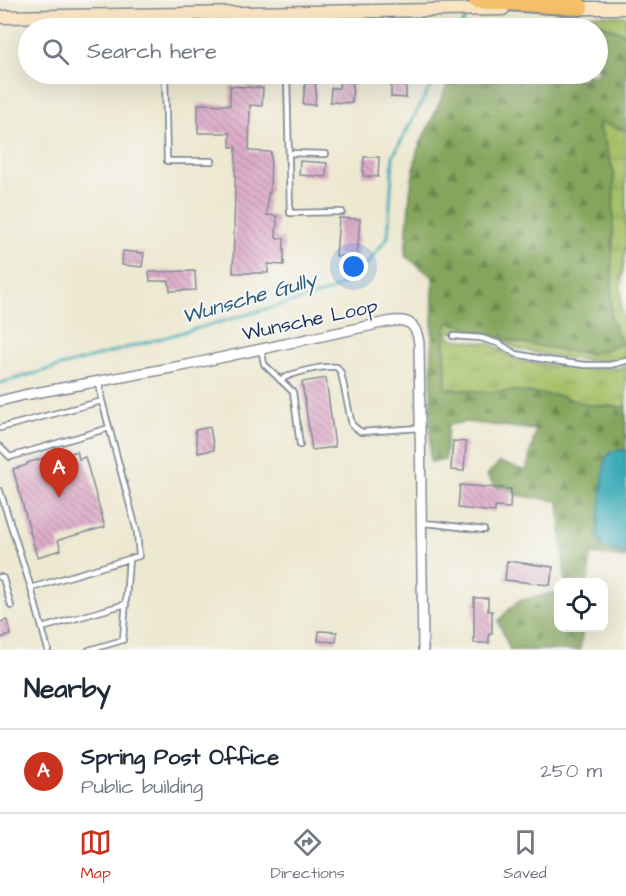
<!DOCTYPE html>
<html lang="en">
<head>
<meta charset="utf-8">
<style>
	:root { --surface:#fff; --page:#f6f6f7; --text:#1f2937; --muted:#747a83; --line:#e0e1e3; --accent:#c8321e }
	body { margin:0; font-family:"Architects Daughter",sans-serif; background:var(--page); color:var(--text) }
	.controls { position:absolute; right:18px; bottom:18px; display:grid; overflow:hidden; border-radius:12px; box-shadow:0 6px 24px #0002 }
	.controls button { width:54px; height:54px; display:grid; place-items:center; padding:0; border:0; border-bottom:2px solid var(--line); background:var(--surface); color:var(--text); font:30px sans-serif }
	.you { position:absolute; left:354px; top:267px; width:21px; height:21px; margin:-15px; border:4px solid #fff; border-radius:50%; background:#1a73e8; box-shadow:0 0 0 9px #1a73e833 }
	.badge { display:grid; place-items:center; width:39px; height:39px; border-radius:50%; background:var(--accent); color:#fff; font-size:20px; font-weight:700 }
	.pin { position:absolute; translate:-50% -50px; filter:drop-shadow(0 2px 3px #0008) }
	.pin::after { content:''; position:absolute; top:32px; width:21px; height:18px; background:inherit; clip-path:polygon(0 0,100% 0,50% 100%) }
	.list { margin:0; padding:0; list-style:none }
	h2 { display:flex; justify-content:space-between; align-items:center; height:78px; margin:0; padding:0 24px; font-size:26px }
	h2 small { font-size:20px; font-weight:400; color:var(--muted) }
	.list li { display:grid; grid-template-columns:39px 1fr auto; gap:18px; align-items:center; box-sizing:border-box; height:84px; padding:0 24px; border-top:2px solid var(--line) }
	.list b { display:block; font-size:22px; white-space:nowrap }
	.list p { margin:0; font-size:20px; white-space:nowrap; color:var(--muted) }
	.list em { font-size:20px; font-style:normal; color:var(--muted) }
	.icon { flex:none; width:33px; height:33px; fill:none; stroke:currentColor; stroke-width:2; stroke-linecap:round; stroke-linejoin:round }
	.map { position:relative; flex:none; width:626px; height:650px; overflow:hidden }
	.search { position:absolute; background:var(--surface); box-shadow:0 6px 24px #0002; left:18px; right:18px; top:18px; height:66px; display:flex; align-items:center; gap:15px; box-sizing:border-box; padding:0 21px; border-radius:33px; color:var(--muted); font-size:22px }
	.sheet { height:162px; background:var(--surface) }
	nav { display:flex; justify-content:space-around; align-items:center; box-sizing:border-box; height:84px; border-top:2px solid var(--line); background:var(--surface); font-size:16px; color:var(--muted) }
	nav a { display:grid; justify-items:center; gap:3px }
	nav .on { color:var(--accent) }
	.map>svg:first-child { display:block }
	.grass { fill:url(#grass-tufts); stroke:#607862; stroke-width:1.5 }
	.forest { fill:url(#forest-firs); stroke:#506a5d; stroke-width:1.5 }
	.water { fill:#3babb7; stroke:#2b6d8a; stroke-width:1.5 }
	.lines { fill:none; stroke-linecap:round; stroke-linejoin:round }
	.stream { stroke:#3babb7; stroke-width:3 }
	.building { fill:url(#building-back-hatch) }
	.lane-casing { stroke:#848c97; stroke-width:8 }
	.street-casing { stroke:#848c97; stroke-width:12 }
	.secondary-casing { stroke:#848c97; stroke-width:15 }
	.highway-casing { stroke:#848c97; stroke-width:20 }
	.lane { stroke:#fff; stroke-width:4.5 }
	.street { stroke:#fff; stroke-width:9 }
	.secondary { stroke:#fbe6c4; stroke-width:12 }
	.highway { stroke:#f5c16b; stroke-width:16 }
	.labels { text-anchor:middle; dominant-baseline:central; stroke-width:4.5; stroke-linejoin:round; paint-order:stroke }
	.street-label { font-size:20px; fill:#1b2f5e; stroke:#f6f6f2 }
	.water-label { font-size:21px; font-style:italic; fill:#265a7d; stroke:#f6f6f2 }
</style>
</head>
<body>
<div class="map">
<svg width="626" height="650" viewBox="0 0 626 650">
	<defs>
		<pattern id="grass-tufts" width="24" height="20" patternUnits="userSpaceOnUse" patternTransform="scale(1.5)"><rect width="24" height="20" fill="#a6c067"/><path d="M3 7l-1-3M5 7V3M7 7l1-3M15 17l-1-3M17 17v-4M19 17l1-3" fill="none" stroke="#869c58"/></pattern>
		<pattern id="forest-firs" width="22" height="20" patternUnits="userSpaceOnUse" patternTransform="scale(1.5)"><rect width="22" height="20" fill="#84a65c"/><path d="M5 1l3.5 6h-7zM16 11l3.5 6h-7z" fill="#6b884f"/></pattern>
		<pattern id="building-back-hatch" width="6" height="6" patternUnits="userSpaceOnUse" patternTransform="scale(1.5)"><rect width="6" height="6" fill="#deacc9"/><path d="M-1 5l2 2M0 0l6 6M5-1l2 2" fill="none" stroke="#b38ca6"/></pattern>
	</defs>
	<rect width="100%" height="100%" fill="#f6f6f2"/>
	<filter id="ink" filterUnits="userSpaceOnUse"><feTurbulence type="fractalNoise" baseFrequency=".0167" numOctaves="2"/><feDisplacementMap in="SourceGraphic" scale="12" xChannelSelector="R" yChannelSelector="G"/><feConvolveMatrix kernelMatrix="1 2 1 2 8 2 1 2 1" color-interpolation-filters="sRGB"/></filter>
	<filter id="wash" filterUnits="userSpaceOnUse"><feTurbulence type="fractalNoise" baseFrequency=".008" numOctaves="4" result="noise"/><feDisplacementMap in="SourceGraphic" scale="24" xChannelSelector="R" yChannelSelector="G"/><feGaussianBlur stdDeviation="1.35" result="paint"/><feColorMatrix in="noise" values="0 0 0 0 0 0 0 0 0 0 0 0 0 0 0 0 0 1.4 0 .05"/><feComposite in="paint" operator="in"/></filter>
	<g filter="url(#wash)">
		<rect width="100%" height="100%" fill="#ede8d0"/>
		<!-- grass -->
		<path class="grass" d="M590,15L626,16V34L589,20Z
			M598,122L626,130V245L621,287V306L626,329V356L614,361H593L557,357L519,349L499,340L480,334L449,332V336L453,339L491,344L518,361L589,369L618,368L626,366V407L588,405L560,396L515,391L488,392L446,388L445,333L449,322L515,342L590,354L611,319L614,173Z"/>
		<!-- forest -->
		<path class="forest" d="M589,20L626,34V130L598,122L614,173L611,319L622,344L590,354L515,342L449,322L445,333L446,388L488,392L515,391L560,396L588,405L626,407V450L612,451L605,548L626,554V558L591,554L588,582H565L559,501L516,495L511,489H497L487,475L500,462L526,471L536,430L466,422L448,425L445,460L430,462L433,277L405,256L410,192L417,151L448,84L519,78L585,79L586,74H598V28H589Z
			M558,592V628H583L580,650H510L498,621L518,601Z"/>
		<!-- water -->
		<path class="water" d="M626,450V554L604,548L597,536L605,459L612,451Z"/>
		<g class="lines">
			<!-- stream -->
			<path class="stream" d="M460,28L465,19
				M0,383L328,292L359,274L388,237L393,156L437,74"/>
		</g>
		<g id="blocks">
			<!-- building -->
			<path class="building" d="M306,74H314L316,91L315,105L303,104Z
				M397,74H414V82H406V98L391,97V83H397Z
				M340,77H353L352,103L330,102L331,88H339Z
				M230,86L263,88L262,106L250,105L249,151L271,152L270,193H268L267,215L277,216L276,238H284V265L268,264V273H233L236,147H230V133H198V104L230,105Z
				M364,157H379L378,177L363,176Z
				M300,161L327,163L326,177L299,175Z
				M339,218L360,219L357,257L336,256Z
				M123,251L144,253L142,267L122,265Z
				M195,271L196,290L170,291L169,281H150L149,272Z
				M326,378L335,447L312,450L302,382Z
				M210,427L214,450L198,453L195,430Z
				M453,441L466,442L464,471L451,470Z
				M77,451L79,459L85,457L105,527L58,540L61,550L37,557L13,469L27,465V463L60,453L61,456Z
				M460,485L511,489L510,508L495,507V512L458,508Z
				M507,561L553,567L550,585L505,580Z
				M474,598H488V611H492V634H489V643H474Z
				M7,620L11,635L0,638V622Z
				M319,631L337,632L336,642L318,641Z"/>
		</g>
	</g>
	<g filter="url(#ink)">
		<use href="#blocks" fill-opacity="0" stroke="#848c97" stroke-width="1.5"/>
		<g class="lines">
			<!-- lane casing -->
			<g class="lane-casing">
				<path id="lane" d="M286,15V28
					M189,16L194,27L214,26L216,16
					M165,17V28
					M242,28V16
					M263,28V13
					M165,74L167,161H212
					M287,74L290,213L342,212
					M289,153L326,154
					M453,336L481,338L500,344L516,354L547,360L585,365H610L626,361
					M261,348L264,364L293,392L300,445
					M280,380C293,372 322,366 337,367L341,373L352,425L361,432L420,428
					M0,428L102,401
					M0,447L10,457L109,428
					M0,491L31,588L139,556L137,532L102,401L99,382
					M421,523L435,524L484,530
					M0,577L3,578L11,606
					M31,588L48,650
					M42,628L126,604
					M89,650L123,640L129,559"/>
			</g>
			<!-- street casing -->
			<g class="street-casing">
				<path id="street" d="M0,401L24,395L187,365L387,322C407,318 416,322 419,343L423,650"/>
			</g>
			<!-- secondary casing -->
			<g class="secondary-casing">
				<path id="secondary" d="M574,8H626
					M0,17L503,9"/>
			</g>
			<!-- highway casing -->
			<g class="highway-casing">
				<path id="highway" d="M477,0L580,7"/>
			</g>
			<!-- lane -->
			<use href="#lane" class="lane"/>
			<!-- street -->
			<use href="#street" class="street"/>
			<!-- secondary -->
			<use href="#secondary" class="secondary"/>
			<!-- highway -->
			<use href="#highway" class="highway"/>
		</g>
	</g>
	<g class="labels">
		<!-- street labels -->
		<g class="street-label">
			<text transform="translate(310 320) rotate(-12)">Wunsche Loop</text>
		</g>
		<!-- water labels -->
		<g class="water-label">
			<text transform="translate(249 298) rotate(-16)">Wunsche Gully</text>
		</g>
	</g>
</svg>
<div class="controls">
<button><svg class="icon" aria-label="locate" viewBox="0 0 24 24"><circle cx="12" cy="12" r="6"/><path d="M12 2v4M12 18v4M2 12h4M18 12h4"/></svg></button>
</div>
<div class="you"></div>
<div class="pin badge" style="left:59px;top:498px">A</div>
<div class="search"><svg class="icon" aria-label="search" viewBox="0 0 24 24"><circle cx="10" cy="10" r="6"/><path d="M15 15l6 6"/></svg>Search here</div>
</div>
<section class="sheet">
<h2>Nearby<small></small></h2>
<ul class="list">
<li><span class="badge">A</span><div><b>Spring Post Office</b><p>Public building</p></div><em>250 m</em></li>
</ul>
</section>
<nav>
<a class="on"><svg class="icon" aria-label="map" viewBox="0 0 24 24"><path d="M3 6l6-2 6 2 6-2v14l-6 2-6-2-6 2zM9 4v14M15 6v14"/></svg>Map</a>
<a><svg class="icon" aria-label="directions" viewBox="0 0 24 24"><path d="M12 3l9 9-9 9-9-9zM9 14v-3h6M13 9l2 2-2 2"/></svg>Directions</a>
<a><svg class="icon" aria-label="saved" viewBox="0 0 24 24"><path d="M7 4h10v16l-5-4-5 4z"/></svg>Saved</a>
</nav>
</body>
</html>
